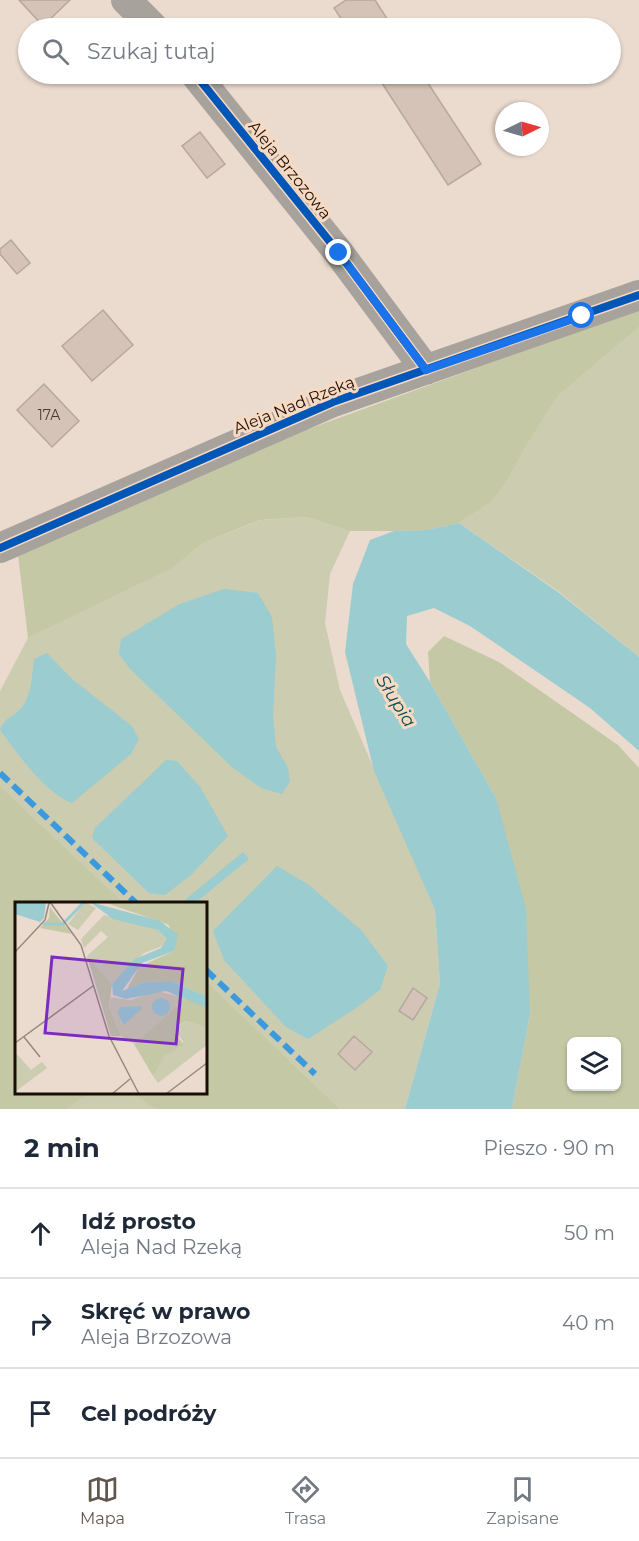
<!DOCTYPE html>
<html lang="pl">
<head>
<meta charset="utf-8">
<style>
	:root { --surface:#fff; --page:#f6f6f7; --text:#1f2937; --muted:#747a83; --line:#e0e1e3; --accent:#62564d }
	body { margin:0; font-family:Montserrat,sans-serif; background:var(--page); color:var(--text) }
	.controls { position:absolute; right:18px; bottom:18px; display:grid; overflow:hidden; border-radius:9px; box-shadow:0 2px 4px #0004 }
	.controls button { width:54px; height:54px; display:grid; place-items:center; padding:0; border:0; border-bottom:2px solid var(--line); background:var(--surface); color:var(--text); font:30px sans-serif }
	.compass { position:absolute; left:495px; top:102px; width:54px; height:54px; border-radius:50%; background:var(--surface); box-shadow:0 2px 4px #0004; rotate:85deg }
	.stop { position:absolute; width:18px; height:18px; margin:-14px; border:4px solid #1a73e8; border-radius:50%; background:#fff }
	.stop.end { background:#1a73e8; border-color:#fff; box-shadow:0 2px 6px #0008 }
	.list { margin:0; padding:0; list-style:none }
	h2 { display:flex; justify-content:space-between; align-items:center; height:78px; margin:0; padding:0 24px; font-size:26px }
	h2 small { font-size:20px; font-weight:400; color:var(--muted) }
	.list li { display:grid; grid-template-columns:39px 1fr auto; gap:18px; align-items:center; box-sizing:border-box; height:90px; padding:0 24px; border-top:2px solid var(--line) }
	.list b { display:block; font-size:22px; white-space:nowrap }
	.list p { margin:0; font-size:20px; white-space:nowrap; color:var(--muted) }
	.list em { font-size:20px; font-style:normal; color:var(--muted) }
	.icon { flex:none; width:33px; height:33px; fill:none; stroke:currentColor; stroke-width:2; stroke-linecap:round; stroke-linejoin:round }
	.map { position:relative; flex:none; width:639px; height:1109px; overflow:hidden }
	.search { position:absolute; background:var(--surface); box-shadow:0 2px 4px #0004; left:18px; right:18px; top:18px; height:66px; display:flex; align-items:center; gap:15px; box-sizing:border-box; padding:0 21px; border-radius:33px; color:var(--muted); font-size:22px }
	.sheet { height:348px; background:var(--surface) }
	nav { display:flex; justify-content:space-around; align-items:center; box-sizing:border-box; height:84px; border-top:2px solid var(--line); background:var(--surface); font-size:16px; color:var(--muted) }
	nav a { display:grid; justify-items:center; gap:3px }
	nav .on { color:var(--accent) }
	.map>svg:first-child { display:block }
	.green { fill:#cbccb0 }
	.forest { fill:#c4c8a4; fill-rule:evenodd }
	.water { fill:#9accd0 }
	.building { fill:#d4c3b6; stroke:#b5a89f; stroke-width:1.5 }
	.lines { fill:none; stroke-linecap:round; stroke-linejoin:round }
	.minor { stroke:#a7a29b; stroke-width:30 }
	.quiet { stroke:#3b9add; stroke-width:6; stroke-dasharray:12 6; stroke-linecap:butt }
	.cycleway-casing { stroke:#f8d9c2; stroke-width:11 }
	.cycleway { stroke:#0057b8; stroke-width:8 }
	.route { stroke:#1a73e8; stroke-width:8 }
	.labels { text-anchor:middle; dominant-baseline:central; stroke-width:6; stroke-linejoin:round; paint-order:stroke }
	.number-label { font-size:14px; fill:#483b33 }
	.street-label { font-size:16px; fill:#190e07; stroke:#f8d9c2 }
	.water-label { font-size:18px; font-style:italic; fill:#064f57; stroke:#f8d9c2 }
	.inset-river { fill:none; stroke:#9accd0; stroke-width:3 }
	.inset-road { fill:none; stroke:#97897f; stroke-width:1.5 }
	.view { fill:#7b2cbf; fill-opacity:0.15; stroke:#7b2cbf; stroke-width:3 }
	.inset-edge { fill:none; stroke:#190e07; stroke-width:3 }
</style>
</head>
<body>
<div class="map">
<svg width="639" height="1109" viewBox="0 0 639 1109">
	<rect width="100%" height="100%" fill="#ebdbcf"/>
	<!-- green -->
	<path class="green" d="M639,327V657L558,591L459,523L491,502L506,483L526,446L558,396Z
		M306,517L350,531L330,574L325,623L340,690L435,910L440,984L405,1109H340L206,981V903H124L0,786V691L28,638L171,569L203,543L261,520Z
		M89,1092L134,1093L141,1096L155,1109H67Z"/>
	<!-- forest -->
	<path class="forest" d="M639,309V327L558,396L526,446L506,483L491,502L459,523L426,530L394,531H350L306,517L260,520L203,543L171,569L28,638L18,555L259,447Z
		M444,636L499,662L618,745L639,768V1109H512L530,1015L496,798L430,682L428,652ZM572,1042H616V1086H572Z
		M0,786L124,903H16V1092L89,1093L67,1109H0Z
		M206,981L340,1109H155L135,1093L206,1092Z"/>
	<!-- water -->
	<path class="water" d="M459,523L558,592L639,657V751L590,708L470,626L434,608L407,616L406,644L430,682L496,798L526,909L530,1015L512,1109H405L440,984L435,910L374,771L345,652L353,584L370,540L394,531L426,530Z
		M224,589L258,593L272,617L276,656L273,717L276,747L288,768L290,781L282,794L261,788L232,767L130,669L119,654L121,639L180,604Z
		M47,653L72,679L132,726L139,739L131,754L72,803C46,794 17,753 0,730C4,717 16,716 23,706C32,693 32,674 34,659Z
		M166,760L177,761L200,787L228,836L191,875L165,895L149,893L92,838L95,828Z
		M243,852L249,859L195,903H188L185,900Z
		M277,866L309,885L362,931L388,966L380,990L356,1008L308,1039L286,1027L224,960L213,931Z"/>
	<!-- building -->
	<path class="building" d="M19,0H70L43,26Z
		M346,0H375L393,28H347L334,8Z
		M376,74H422L481,164L448,185Z
		M200,132L225,164L207,178L182,146Z
		M11,240L30,263L17,274L0,254V249Z
		M103,310L133,345L92,381L62,346Z
		M44,384L79,421L52,447L17,410Z
		M413,988L427,998L413,1020L399,1011Z
		M354,1036L372,1052L355,1070L338,1054Z"/>
	<g class="lines">
		<!-- minor -->
		<path class="minor" d="M126,0L154,28
			M195,74L339,253L426,370
			M0,548L333,402L639,295"/>
		<!-- quiet -->
		<path class="quiet" d="M0,773L136,903
			M206,970L315,1074"/>
		<!-- cycleway casing -->
		<g class="cycleway-casing">
			<path id="cycleway" d="M195,74L339,253L426,370
				M0,548L333,402L639,295"/>
		</g>
		<!-- cycleway -->
		<use href="#cycleway" class="cycleway"/>
	</g>
	<g class="lines">
		<!-- route -->
		<path class="route" d="M339,253L426,370L582,316"/>
	</g>
	<g class="labels">
		<!-- number labels -->
		<g class="number-label">
			<text x="49" y="415">17A</text>
		</g>
		<!-- street labels -->
		<g class="street-label">
			<text transform="translate(290 170) rotate(51)">Aleja Brzozowa</text>
			<text transform="translate(294 405) rotate(-22)">Aleja Nad Rzeką</text>
		</g>
		<!-- water labels -->
		<g class="water-label">
			<text transform="translate(396 701) rotate(58)">Słupia</text>
		</g>
	</g>
	<!-- overview -->
	<g transform="translate(15 902)">
		<rect width="192" height="192" fill="#ebdbcf"/>
		<path d="M70,0L81,6L63,28L53,22ZM89,13L143,28L152,37L150,43L129,51L97,82L72,54L93,35L86,29L69,46L66,37ZM142,89L171,96L119,142L106,134L94,105L96,95L115,98ZM171,119L192,126V143L143,181L138,174L142,163L152,150L166,145L168,139L159,128ZM0,150L16,168L27,160L32,166L0,190Z" fill="#cbccb0"/>
		<path d="M89,0H192V94L155,79L129,80L112,87L124,65L159,49L154,23ZM35,5L41,13L57,32L25,26L34,16ZM72,54L97,82L94,105L106,134H96ZM171,96L192,106V126L171,119L161,125L160,131L169,143L149,154L138,174L119,142Z" fill="#c4c8a4"/>
		<path d="M0,0H31L29,16L25,20L0,12ZM75,0L145,19L163,33L159,49L127,61L107,89L129,80L155,79L192,94V106L151,89L111,97L98,93L97,82L120,57L146,46L152,37L143,28L98,17ZM137 105a9 9 0 1 1 18 0a9 9 0 1 1-18 0ZM106,105L125,104L127,106L109,123L102,110Z" fill="#9accd0"/>
		<path class="inset-river" d="M28,22H48L69,0"/>
		<path class="inset-road" d="M35,0L66,43L94,134L124,192M0,50L30,18L34,1M9,135L25,155M0,141L78,84M97,192L115,177M151,192L192,161"/>
		<path class="view" d="M37,55L168,67L161,142L30,131Z"/>
		<rect width="192" height="192" class="inset-edge"/>
	</g>
</svg>
<div class="controls">
<button><svg class="icon" aria-label="layers" viewBox="0 0 24 24"><path d="M12 4l9 5-9 5-9-5zM3 14l9 5 9-5"/></svg></button>
</div>
<svg class="compass" viewBox="-18 -18 36 36"><path d="M0-13l5 13h-10z" fill="#e53935"/><path d="M0 13l5-13h-10z" fill="#747a83"/></svg>
<div class="stop" style="left:582px;top:316px"></div>
<div class="stop end" style="left:339px;top:253px"></div>
<div class="search"><svg class="icon" aria-label="search" viewBox="0 0 24 24"><circle cx="10" cy="10" r="6"/><path d="M15 15l6 6"/></svg>Szukaj tutaj</div>
</div>
<section class="sheet">
<h2>2 min<small>Pieszo · 90 m</small></h2>
<ul class="list">
<li><svg class="icon" aria-label="ahead" viewBox="0 0 24 24"><path d="M12 20V5M6 11l6-6 6 6"/></svg><div><b>Idź prosto</b><p>Aleja Nad Rzeką</p></div><em>50 m</em></li>
<li><svg class="icon" aria-label="right" viewBox="0 0 24 24"><path d="M7 20v-9h11M14 6l5 5-5 5"/></svg><div><b>Skręć w prawo</b><p>Aleja Brzozowa</p></div><em>40 m</em></li>
<li><svg class="icon" aria-label="arrive" viewBox="0 0 24 24"><path d="M6 21V4h12l-3 4 3 4H6"/></svg><div><b>Cel podróży</b></div></li>
</ul>
</section>
<nav>
<a class="on"><svg class="icon" aria-label="map" viewBox="0 0 24 24"><path d="M3 6l6-2 6 2 6-2v14l-6 2-6-2-6 2zM9 4v14M15 6v14"/></svg>Mapa</a>
<a><svg class="icon" aria-label="directions" viewBox="0 0 24 24"><path d="M12 3l9 9-9 9-9-9zM9 14v-3h6M13 9l2 2-2 2"/></svg>Trasa</a>
<a><svg class="icon" aria-label="saved" viewBox="0 0 24 24"><path d="M7 4h10v16l-5-4-5 4z"/></svg>Zapisane</a>
</nav>
</body>
</html>
